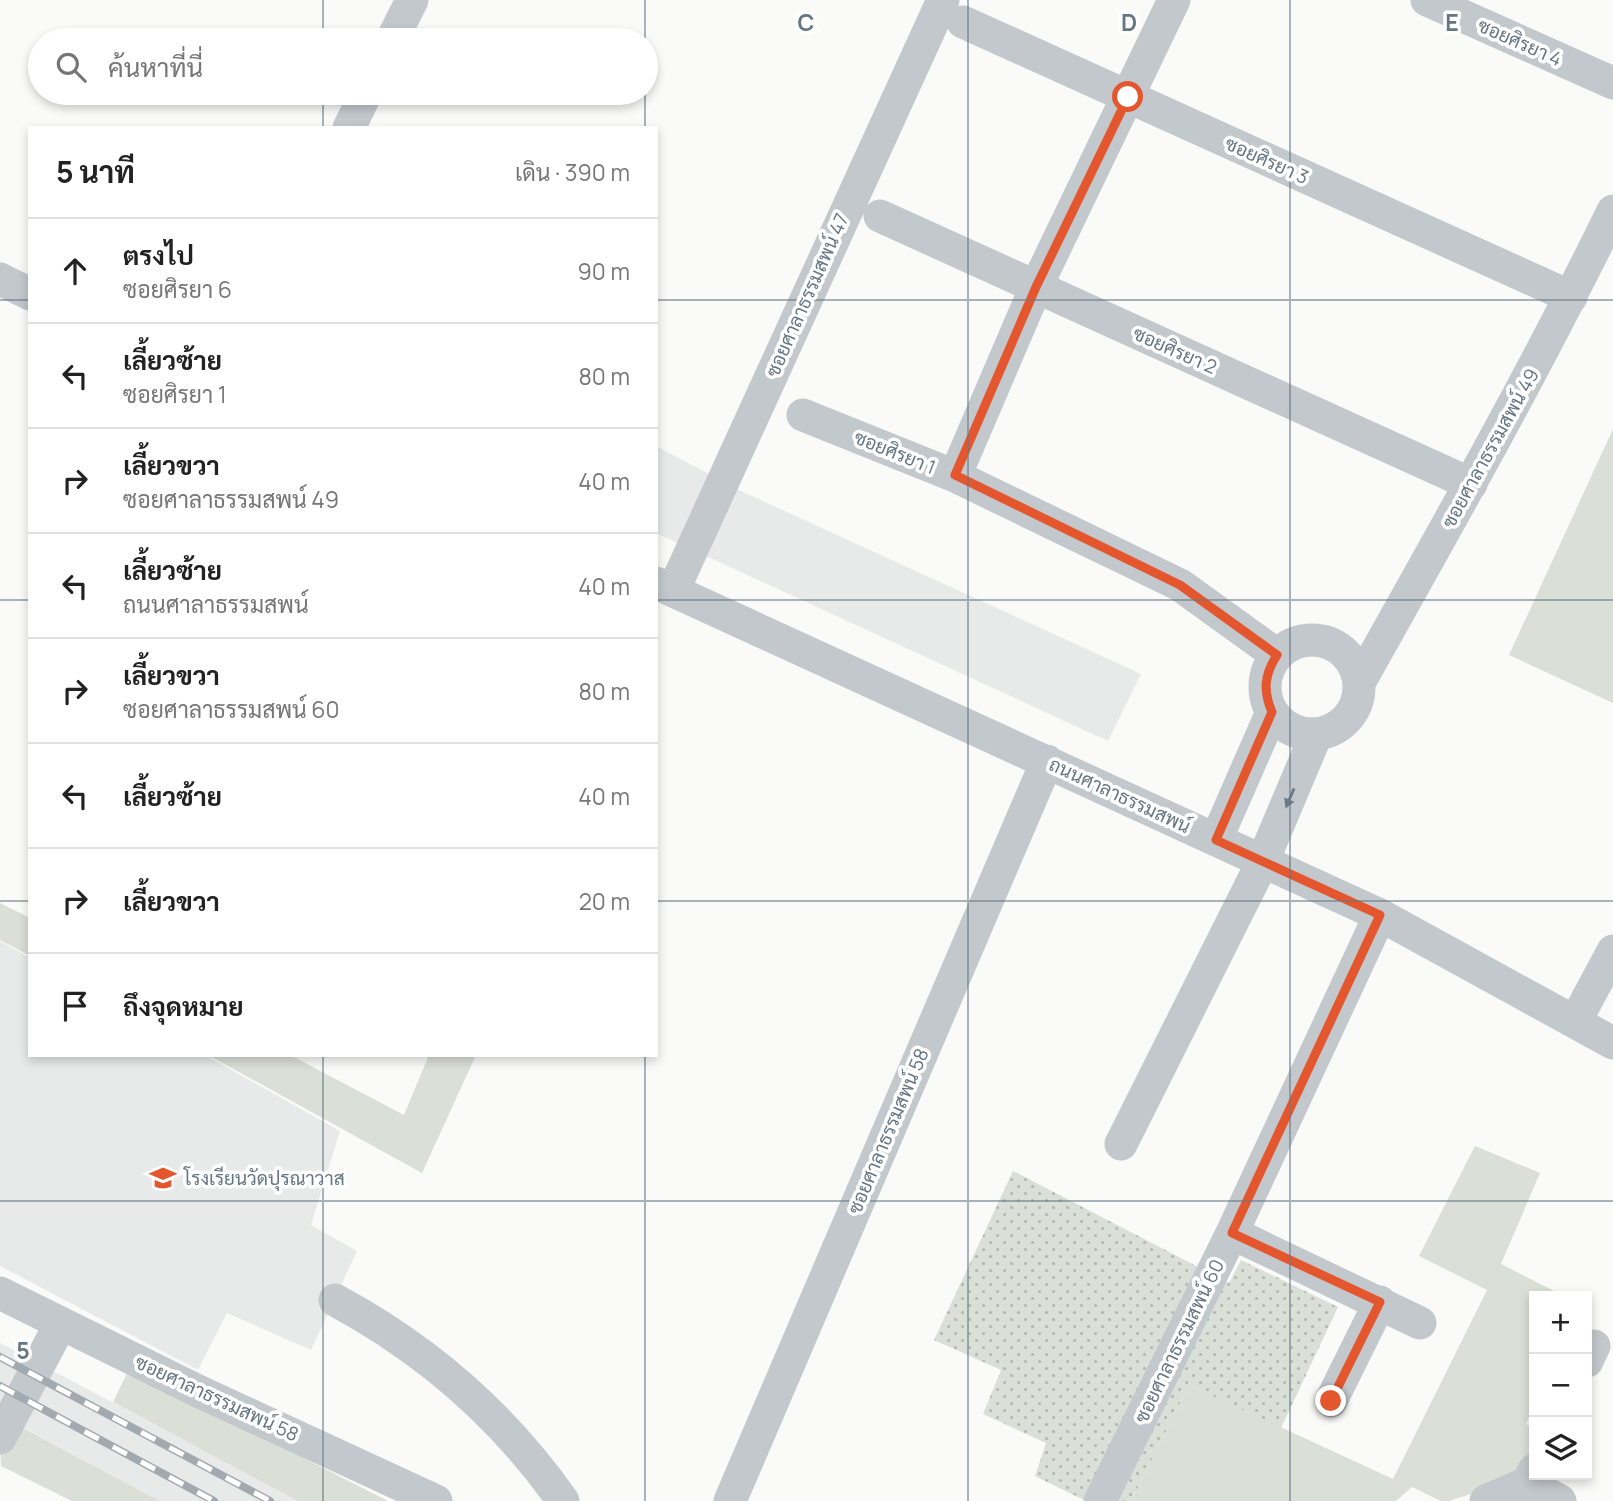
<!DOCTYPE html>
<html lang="th">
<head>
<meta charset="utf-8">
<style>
	:root { --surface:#fff; --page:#f2f2f2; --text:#222; --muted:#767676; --line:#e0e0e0 }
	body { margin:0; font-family:Manrope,Sarabun,sans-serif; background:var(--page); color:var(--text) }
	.controls { position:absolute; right:21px; bottom:21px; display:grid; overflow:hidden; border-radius:0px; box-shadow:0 4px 10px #0003 }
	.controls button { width:63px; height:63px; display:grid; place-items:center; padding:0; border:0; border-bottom:2px solid var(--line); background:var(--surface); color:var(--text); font:35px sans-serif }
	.stop { position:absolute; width:21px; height:21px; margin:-16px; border:5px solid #e4572e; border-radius:50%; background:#fff }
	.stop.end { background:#e4572e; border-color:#fff; box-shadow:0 2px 7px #0008 }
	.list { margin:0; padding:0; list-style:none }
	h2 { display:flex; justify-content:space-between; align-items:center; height:91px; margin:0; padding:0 28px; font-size:30px }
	h2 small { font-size:23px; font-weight:400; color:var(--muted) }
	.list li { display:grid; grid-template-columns:46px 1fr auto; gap:21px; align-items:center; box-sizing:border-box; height:105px; padding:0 28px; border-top:2px solid var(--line) }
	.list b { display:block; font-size:26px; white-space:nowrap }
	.list p { margin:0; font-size:23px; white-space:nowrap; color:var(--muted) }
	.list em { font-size:23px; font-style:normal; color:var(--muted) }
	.icon { flex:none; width:38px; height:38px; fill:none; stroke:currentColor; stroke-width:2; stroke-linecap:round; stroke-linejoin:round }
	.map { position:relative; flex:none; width:1613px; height:1501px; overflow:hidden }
	.search { position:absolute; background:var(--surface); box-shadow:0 4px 10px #0003; left:28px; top:28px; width:630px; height:77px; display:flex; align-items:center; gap:18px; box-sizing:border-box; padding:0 24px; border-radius:38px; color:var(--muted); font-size:26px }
	.panel { position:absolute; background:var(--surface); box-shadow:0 4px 10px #0003; left:28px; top:126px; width:630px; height:931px; border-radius:0px }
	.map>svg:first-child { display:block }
	.built { fill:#e8e9e9 }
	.grass { fill:#dadfd7 }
	.garden { fill:url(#garden-dots) }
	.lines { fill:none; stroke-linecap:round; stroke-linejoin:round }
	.minor { stroke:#c3c8cc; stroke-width:33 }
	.rail-casing { stroke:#a2aab0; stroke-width:8 }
	.rail { stroke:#fff; stroke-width:5; stroke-dasharray:16; stroke-linecap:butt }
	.oneway { fill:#6a7a87 }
	.route { stroke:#e4572e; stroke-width:9 }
	.grid { fill:none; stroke:#657683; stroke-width:2; stroke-opacity:0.55 }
	.labels { text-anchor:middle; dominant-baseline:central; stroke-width:7; stroke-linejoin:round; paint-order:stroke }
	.street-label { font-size:19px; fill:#657683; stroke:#fff }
	.poi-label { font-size:19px; fill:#657683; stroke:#fff; text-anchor:start }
	.grid-label { font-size:23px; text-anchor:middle; font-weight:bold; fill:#657683; stroke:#fff; stroke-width:7; stroke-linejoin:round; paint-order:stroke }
</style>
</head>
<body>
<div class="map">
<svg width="1613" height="1501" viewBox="0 0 1613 1501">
	<defs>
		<pattern id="garden-dots" width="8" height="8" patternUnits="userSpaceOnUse" patternTransform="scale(1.75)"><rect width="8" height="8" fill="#dadfd7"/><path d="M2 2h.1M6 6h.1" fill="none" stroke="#b4b9b4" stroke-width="1.8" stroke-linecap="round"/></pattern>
	</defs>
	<rect width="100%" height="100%" fill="#fafaf8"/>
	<!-- built -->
	<path class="built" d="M656,446L743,492L1141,674L1108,741L656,533Z
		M0,941L30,958V1055H205L340,1131L311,1225L357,1251L311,1350L227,1313L198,1370L0,1266Z
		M0,1343L300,1501H160L0,1415Z"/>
	<!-- grass -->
	<path class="grass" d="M1613,429V703L1509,655Z
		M0,903L30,918V956L0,940Z
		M208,1055H290L404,1115L429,1055H476L422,1173Z
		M1475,1146L1540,1173L1501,1264L1564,1296H1534V1406L1526,1424L1534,1429V1452L1522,1477L1449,1501H1441L1412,1487L1396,1501H1131L1189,1385L1393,1479L1487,1290L1419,1256Z
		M129,1369L388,1501H298L113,1402Z
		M10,1421L160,1501H72L1,1466L0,1439Z"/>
	<!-- garden -->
	<path class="garden" d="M1013,1171L1229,1283L1241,1260L1338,1307L1281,1428L1189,1385L1131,1501H1086L1035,1476L1046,1443L983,1414L1001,1370L934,1340Z"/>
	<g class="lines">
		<!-- minor -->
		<path class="minor" d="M1427,0L1613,83
			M963,22L1571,297
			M392,40L412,0
			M349,128L366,93
			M880,216L1471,484
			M0,279L30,294
			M803,415L955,476L1180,585L1277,655
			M955,476L1036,287L1174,0
			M656,583L1380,915L1613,1043
			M673,591L943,0
			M1265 687a47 47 0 1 1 94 0a47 47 0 1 1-94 0Z
			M1360,681C1447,526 1535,371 1613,211
			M1216,840L1272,712
			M1575,1022L1613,951
			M1121,1144L1262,863L1316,735
			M1232,1233L1420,1323
			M0,1293L200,1392L436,1501
			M335,1300C426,1349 504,1417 563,1501
			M1587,1361L1594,1346
			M1331,1401L1380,1302
			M0,1438L61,1323
			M730,1501L1047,761
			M1100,1501L1232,1233L1380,915
			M1486,1501L1528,1483L1534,1470
			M1519,1501L1528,1483L1560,1501"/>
		<!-- rail casing -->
		<g class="rail-casing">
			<path id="rail" d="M0,1357L270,1501
				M0,1386L214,1501"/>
		</g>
		<!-- rail -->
		<use href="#rail" class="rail"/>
	</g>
	<!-- one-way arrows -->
	<defs><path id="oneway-solid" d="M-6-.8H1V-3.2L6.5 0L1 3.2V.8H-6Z" transform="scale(1.75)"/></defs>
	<use class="oneway" href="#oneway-solid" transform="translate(1290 798) rotate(113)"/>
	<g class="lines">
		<!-- route -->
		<path class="route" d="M1128,97L1036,287L955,475L1180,585L1277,655C1264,675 1263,691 1272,712L1216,840L1380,915L1232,1233L1380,1302L1331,1401"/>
	</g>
	<!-- grid -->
	<path class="grid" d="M323,0V40M645,0V40M968,0V1501M1290,0V1501M323,93V128M645,93V128M0,300H30M656,300H1613M0,600H30M656,600H1613M0,901H30M656,901H1613M323,1055V1501M645,1055V1501M0,1201H1613"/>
	<!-- icons -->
	<defs>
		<g id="school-bare" transform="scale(2.1)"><path d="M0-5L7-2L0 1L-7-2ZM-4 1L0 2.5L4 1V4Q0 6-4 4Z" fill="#e4572e" stroke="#fff" stroke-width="2.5" paint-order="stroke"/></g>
	</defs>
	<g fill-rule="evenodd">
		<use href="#school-bare" x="163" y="1178"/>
	</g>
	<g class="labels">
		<!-- street labels -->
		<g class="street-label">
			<text transform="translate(1520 42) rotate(24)">ซอยศิรยา 4</text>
			<text transform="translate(1267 160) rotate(24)">ซอยศิรยา 3</text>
			<text transform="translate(807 295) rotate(-66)">ซอยศาลาธรรมสพน์ 47</text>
			<text transform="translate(1175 350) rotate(24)">ซอยศิรยา 2</text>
			<text transform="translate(1490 448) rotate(-61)">ซอยศาลาธรรมสพน์ 49</text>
			<text transform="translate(895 452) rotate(22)">ซอยศิรยา 1</text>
			<text transform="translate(1120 795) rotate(25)">ถนนศาลาธรรมสพน์</text>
			<text transform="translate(888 1131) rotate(-67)">ซอยศาลาธรรมสพน์ 58</text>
			<text transform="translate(1179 1341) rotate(-64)">ซอยศาลาธรรมสพน์ 60</text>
			<text transform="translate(217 1398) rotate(25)">ซอยศาลาธรรมสพน์ 58</text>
		</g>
		<!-- poi labels -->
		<g class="poi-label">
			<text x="184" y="1178">โรงเรียนวัดปุรณาวาส</text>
		</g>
	</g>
	<g class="grid-label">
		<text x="806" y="31">C</text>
		<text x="1129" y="31">D</text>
		<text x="1452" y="31">E</text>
		<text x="23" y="1359">5</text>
	</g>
</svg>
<div class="controls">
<button>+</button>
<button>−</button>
<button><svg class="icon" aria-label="layers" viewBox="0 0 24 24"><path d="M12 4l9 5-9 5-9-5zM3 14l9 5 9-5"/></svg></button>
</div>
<div class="stop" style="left:1128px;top:97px"></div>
<div class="stop end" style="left:1331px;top:1401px"></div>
<div class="search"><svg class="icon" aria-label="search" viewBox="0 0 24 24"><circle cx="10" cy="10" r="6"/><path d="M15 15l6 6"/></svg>ค้นหาที่นี่</div>
<section class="panel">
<h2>5 นาที<small>เดิน · 390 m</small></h2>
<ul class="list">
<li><svg class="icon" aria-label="ahead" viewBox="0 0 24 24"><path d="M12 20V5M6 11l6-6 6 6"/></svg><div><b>ตรงไป</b><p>ซอยศิรยา 6</p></div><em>90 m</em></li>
<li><svg class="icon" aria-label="left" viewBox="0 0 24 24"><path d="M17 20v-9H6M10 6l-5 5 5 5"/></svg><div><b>เลี้ยวซ้าย</b><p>ซอยศิรยา 1</p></div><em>80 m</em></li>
<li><svg class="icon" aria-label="right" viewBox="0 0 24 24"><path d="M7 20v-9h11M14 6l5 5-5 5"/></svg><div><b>เลี้ยวขวา</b><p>ซอยศาลาธรรมสพน์ 49</p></div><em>40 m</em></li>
<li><svg class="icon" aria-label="left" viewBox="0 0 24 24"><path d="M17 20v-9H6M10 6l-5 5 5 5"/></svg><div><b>เลี้ยวซ้าย</b><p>ถนนศาลาธรรมสพน์</p></div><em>40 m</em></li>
<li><svg class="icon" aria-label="right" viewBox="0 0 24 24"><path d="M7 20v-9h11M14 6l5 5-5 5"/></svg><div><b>เลี้ยวขวา</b><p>ซอยศาลาธรรมสพน์ 60</p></div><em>80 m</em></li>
<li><svg class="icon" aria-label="left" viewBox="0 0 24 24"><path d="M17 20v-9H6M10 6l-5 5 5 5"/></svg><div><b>เลี้ยวซ้าย</b></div><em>40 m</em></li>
<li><svg class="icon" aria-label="right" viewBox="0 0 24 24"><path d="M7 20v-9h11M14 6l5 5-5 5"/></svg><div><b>เลี้ยวขวา</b></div><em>20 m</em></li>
<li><svg class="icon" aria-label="arrive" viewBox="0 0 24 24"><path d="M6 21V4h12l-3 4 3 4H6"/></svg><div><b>ถึงจุดหมาย</b></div></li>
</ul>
</section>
</div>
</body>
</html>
